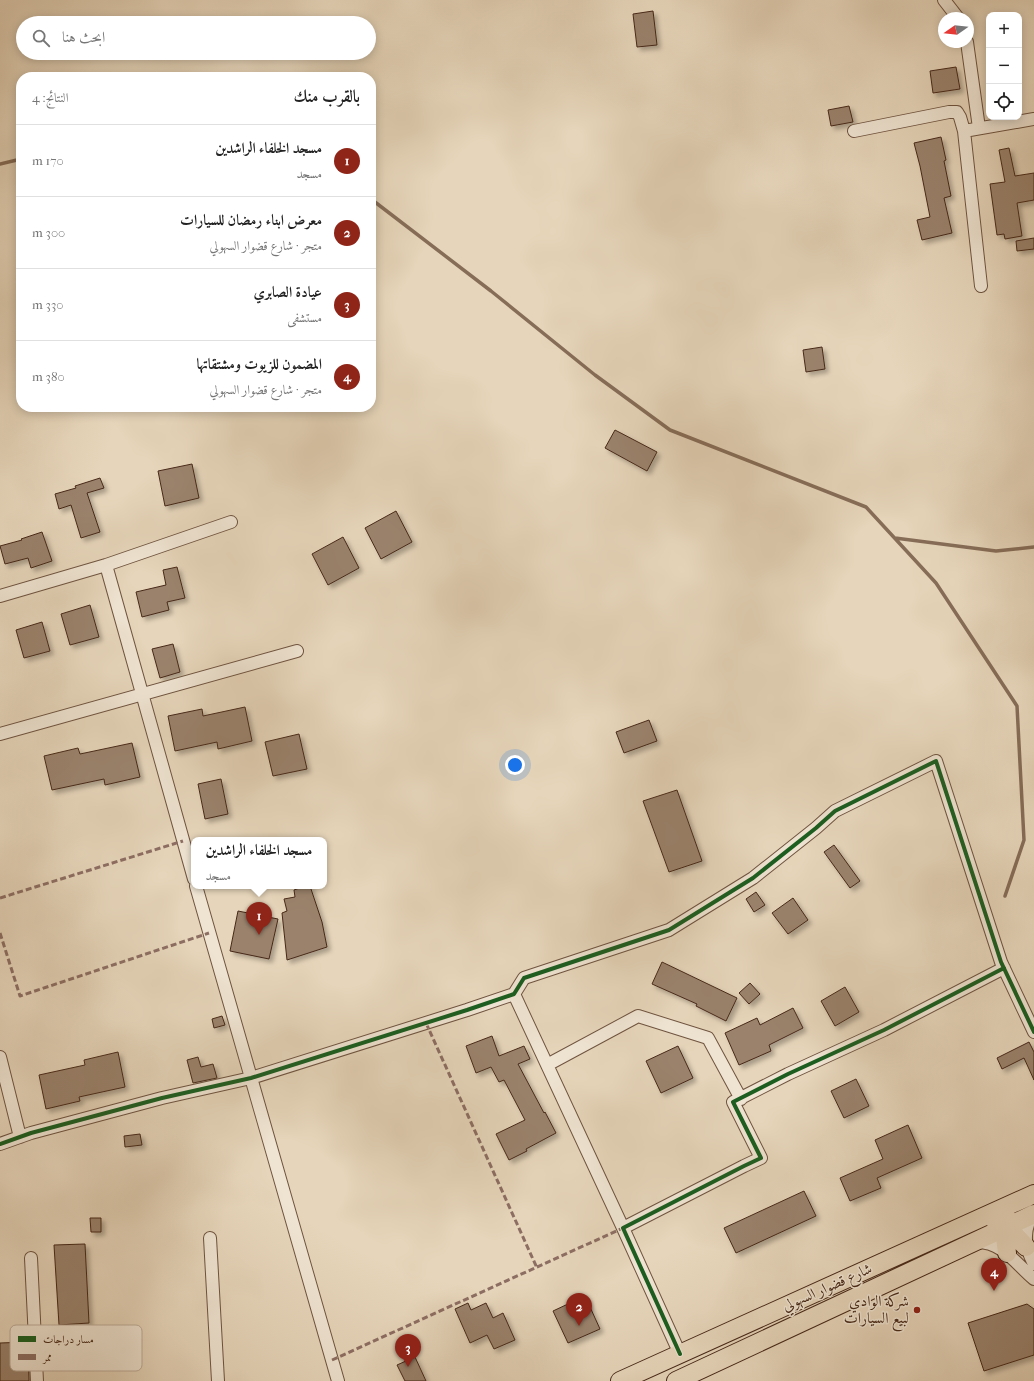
<!DOCTYPE html>
<html lang="ar">
<head>
<meta charset="utf-8">
<style>
	:root { --surface:#fff; --page:#f6f6f6; --text:#222; --muted:#767676; --line:#e0e0e0; --accent:#8f2418 }
	body { margin:0; font-family:"IM FELL French Canon",Amiri,serif; background:var(--page); color:var(--text); direction:rtl }
	.controls { position:absolute; right:12px; top:12px; display:grid; overflow:hidden; border-radius:8px; box-shadow:0 2px 10px #0003 }
	.controls button { width:36px; height:36px; display:grid; place-items:center; padding:0; border:0; border-bottom:1px solid var(--line); background:var(--surface); color:var(--text); font:20px sans-serif }
	.compass { position:absolute; left:938px; top:12px; width:36px; height:36px; border-radius:50%; background:var(--surface); box-shadow:0 2px 10px #0003; rotate:256deg }
	.you { position:absolute; left:515px; top:765px; width:14px; height:14px; margin:-10px; border:3px solid #fff; border-radius:50%; background:#1a73e8; box-shadow:0 0 0 6px #1a73e833 }
	.badge { display:grid; place-items:center; width:26px; height:26px; border-radius:50%; background:var(--accent); color:#fff; font-size:13px; font-weight:700 }
	.pin { position:absolute; translate:-50% -33px; filter:drop-shadow(0 1px 2px #0008) }
	.pin::after { content:''; position:absolute; top:21px; width:14px; height:12px; background:inherit; clip-path:polygon(0 0,100% 0,50% 100%) }
	.popup { position:absolute; left:191px; top:837px; width:136px; height:52px; box-sizing:border-box; display:grid; place-content:center; border-radius:8px; background:var(--surface); filter:drop-shadow(0 1px 3px #0005); font-size:13px; white-space:nowrap; color:var(--muted) }
	.popup b { font-size:15px; color:var(--text) }
	.popup::after { content:''; position:absolute; left:50%; top:100%; margin-left:-8px; border:8px solid transparent; border-top-color:var(--surface) }
	.list { margin:0; padding:0; list-style:none }
	h2 { display:flex; justify-content:space-between; align-items:center; height:52px; margin:0; padding:0 16px; font-size:17px }
	h2 small { font-size:13px; font-weight:400; color:var(--muted) }
	.list li { display:grid; grid-template-columns:26px 1fr auto; gap:12px; align-items:center; box-sizing:border-box; height:72px; padding:0 16px; border-top:1px solid var(--line) }
	.list b { display:block; font-size:15px; white-space:nowrap }
	.list p { margin:0; font-size:13px; white-space:nowrap; color:var(--muted) }
	.list em { font-size:13px; font-style:normal; color:var(--muted) }
	.icon { flex:none; width:22px; height:22px; fill:none; stroke:currentColor; stroke-width:2; stroke-linecap:round; stroke-linejoin:round }
	.map { position:relative; flex:none; width:1034px; height:1381px; overflow:hidden; direction:ltr }
	.search { position:absolute; background:var(--surface); box-shadow:0 2px 10px #0003; left:16px; top:16px; width:360px; height:44px; display:flex; align-items:center; gap:10px; box-sizing:border-box; padding:0 14px; border-radius:22px; color:var(--muted); font-size:15px }
	.panel { position:absolute; background:var(--surface); box-shadow:0 2px 10px #0003; left:16px; top:72px; width:360px; height:340px; border-radius:16px; direction:rtl }
	.map>svg:first-child { display:block }
	.lines { fill:none; stroke-linecap:round; stroke-linejoin:round }
	.stream { stroke:#866d58; stroke-width:3.5 }
	.building { fill:#9a826c; stroke:#472918; filter:url(#shadow) }
	.minor-casing { stroke:#6f5440; stroke-width:14 }
	.highway-casing { stroke:#472918; stroke-width:20 }
	.minor { stroke:#efe4d2; stroke-width:12 }
	.highway { stroke:#e6d5ba; stroke-width:18 }
	.quiet { stroke:#8d6e63; stroke-width:3; stroke-dasharray:6 3; stroke-linecap:butt }
	.cycleway-casing { stroke:#efe4d2; stroke-width:6 }
	.cycleway { stroke:#1b5e20; stroke-width:4 }
	.poi-dot { fill:#8f2418; stroke:#efe4d2; stroke-width:1.5 }
	.labels { text-anchor:middle; dominant-baseline:central; stroke-width:3; stroke-linejoin:round; paint-order:stroke }
	.street-label { font-size:15px; fill:#472918; stroke:#efe4d2 }
	.poi-label { font-size:15px; fill:#472918; stroke:#efe4d2; text-anchor:end }
	.key { fill:#efe4d2; stroke:#bdac9a; stroke-width:1 }
	.key-label { font-size:11px; fill:#472918 }
</style>
</head>
<body>
<div class="map">
<svg width="1034" height="1381" viewBox="0 0 1034 1381">
	<defs>
		<filter id="shadow"><feDropShadow dx="3.5" dy="3.5" stdDeviation="2" flood-color="#0004"/></filter>
	</defs>
	<rect width="100%" height="100%" fill="#e6d5ba"/>
	<filter id="stains"><feTurbulence type="fractalNoise" baseFrequency=".005" numOctaves="4"/><feColorMatrix values="0 0 0 0 .2 0 0 0 0 .09 0 0 0 0 .02 0 0 0 .5 -.17"/></filter>
	<radialGradient id="worn" r=".72"><stop offset=".6" stop-color="#630" stop-opacity="0"/><stop offset="1" stop-color="#630" stop-opacity=".3"/></radialGradient>
	<g class="lines">
		<!-- stream -->
		<path class="stream" d="M0,164L21,159
			M371,199L491,291L595,375L670,430L866,507L936,583L1017,706L1024,840L1005,896
			M895,538L996,551L1034,547"/>
	</g>
	<!-- building -->
	<path class="building" d="M653,11L657,45L637,47L633,14Z
		M956,67L960,89L933,93L930,71Z
		M849,106L853,122L831,126L828,110Z
		M941,137L946,160L944,161L951,196L944,198L952,233L922,240L917,220L930,217L920,166L914,143Z
		M1009,148L1015,176L1034,173V200L1017,203L1022,236L1005,239L1004,234L997,235L990,184L1005,182L999,150Z
		M1034,238V249L1017,251L1016,241Z
		M822,347L825,369L806,372L803,350Z
		M615,430L657,452L647,471L605,448Z
		M192,464L199,498L165,506L158,471Z
		M100,478L104,488L87,493L100,532L81,538L71,505L59,509L55,494L76,488L75,486Z
		M396,511L412,542L381,559L365,528Z
		M42,532L52,561L31,568L28,558L5,564L0,546L22,540L21,539Z
		M343,537L359,568L328,585L312,554Z
		M177,567L185,598L167,602L169,610L142,617L136,592L166,585L163,570Z
		M90,605L99,637L70,645L61,614Z
		M42,622L50,651L24,658L16,630Z
		M173,644L180,672L160,678L152,649Z
		M245,707L252,741L218,749L217,742L175,751L168,716L202,709L203,716Z
		M649,720L657,741L624,753L616,732Z
		M299,734L307,769L273,776L265,742Z
		M132,743L140,777L105,785L104,779L52,790L44,756L78,748L80,754Z
		M221,779L228,814L205,819L198,784Z
		M677,790L702,861L669,872L643,801Z
		M834,845L860,881L850,888L824,852Z
		M305,886H310L322,922L327,947L287,960L282,913L287,911L284,899L295,897L294,890Z
		M756,892L765,905L754,912L746,899Z
		M793,898L808,920L788,934L772,913Z
		M238,911L278,919L269,959L230,951Z
		M662,962L737,998L726,1021L696,1006L697,1004L652,984Z
		M750,983L760,994L749,1004L739,993Z
		M845,987L859,1012L835,1026L821,1001Z
		M793,1008L803,1028L769,1045L771,1051L739,1065L725,1033L757,1018L760,1025Z
		M222,1016L225,1025L214,1028L212,1019Z
		M492,1036L499,1056L524,1046L530,1059L518,1064L544,1113L545,1112L556,1133L526,1149L527,1151L509,1160L496,1134L525,1120L504,1080L499,1082L491,1067L476,1073L466,1046Z
		M1029,1042L1034,1052V1080L1024,1058L1002,1069L997,1058Z
		M678,1046L693,1078L661,1093L646,1061Z
		M118,1052L125,1087L79,1097L80,1101L46,1109L39,1075L85,1065L84,1060Z
		M198,1057L201,1067L213,1064L217,1078L193,1083L187,1060Z
		M856,1079L869,1106L844,1118L831,1091Z
		M908,1125L922,1158L877,1178L881,1188L850,1201L840,1178L883,1159L875,1140Z
		M140,1134L142,1145L125,1147L124,1136Z
		M804,1191L816,1216L736,1253L724,1228Z
		M90,1218H101V1232H91Z
		M85,1244L89,1323L59,1325L54,1245Z
		M585,1296L600,1329L568,1343L553,1311Z
		M468,1303L471,1310L486,1303L493,1318L503,1313L515,1340L494,1349L487,1335L470,1343L455,1309Z
		M1027,1304L1034,1309V1355L984,1371L968,1323Z
		M28,1342L29,1381H0V1343Z
		M415,1357L426,1381H405L397,1365Z"/>
	<g class="lines">
		<!-- minor casing -->
		<g class="minor-casing">
			<path id="minor" d="M944,0L958,18
				M967,42L979,128
				M854,131L949,112H957L960,117L964,131
				M981,286L964,131L1034,119
				M106,565L194,879
				M0,596L106,565L231,522
				M0,734L297,651
				M196,886L338,1381
				M514,994L623,1228
				M0,1057L20,1137
				M547,1065L638,1016L708,1038L741,1099
				M0,1144L31,1133L162,1098L251,1078L467,1010L514,994L524,978L669,930L753,878L816,828L835,811L936,761L1001,962L1034,1032
				M1033,1214C1022,1232 1025,1247 1034,1264
				M210,1238L218,1381
				M976,1242C1002,1241 1016,1264 1034,1279
				M31,1258L37,1381
				M680,1354L623,1228L744,1166L761,1158L733,1102L788,1074L884,1030L1004,968"/>
		</g>
		<!-- highway casing -->
		<g class="highway-casing">
			<path id="highway" d="M1007,1218L1005,1236L1007,1253
				M996,1223L1011,1231L1026,1247
				M620,1381L1034,1194
				M676,1381L1034,1214"/>
		</g>
		<!-- minor -->
		<use href="#minor" class="minor"/>
		<!-- highway -->
		<use href="#highway" class="highway"/>
		<!-- quiet -->
		<path class="quiet" d="M0,898L183,841
			M0,933L20,996L209,933
			M426,1023L537,1268
			M332,1360L623,1228"/>
		<!-- cycleway casing -->
		<g class="cycleway-casing">
			<path id="cycleway" d="M0,1144L31,1133L162,1098L251,1078L467,1010L514,994L524,978L669,930L753,878L816,828L835,811L936,761L1001,962L1034,1032
				M680,1354L623,1228L744,1166L761,1158L733,1102L788,1074L884,1030L1004,968"/>
		</g>
		<!-- cycleway -->
		<use href="#cycleway" class="cycleway"/>
	</g>
	<!-- markers -->
	<circle class="poi-dot" cx="917" cy="1310" r="4"/>
	<g class="labels">
		<!-- street labels -->
		<g class="street-label">
			<text transform="translate(827 1287) rotate(-24)">شارع قضوار السهولي</text>
		</g>
		<!-- poi labels -->
		<g class="poi-label">
			<text x="909" y="1301">شركة الوادي<tspan x="909" dy="17">لبيع السيارات</tspan></text>
		</g>
	</g>
	<!-- legend -->
	<rect x="10" y="1325" width="132" height="46" rx="6" class="key"/>
	<rect x="18" y="1336" width="18" height="6" fill="#1b5e20"/>
	<rect x="18" y="1354" width="18" height="6" fill="#8d6e63"/>
	<g class="key-label">
		<text x="43" y="1343">مسار دراجات</text>
		<text x="43" y="1361">ممر</text>
	</g>
	<rect width="100%" height="100%" filter="url(#stains)"/>
	<rect width="100%" height="100%" fill="url(#worn)"/>
</svg>
<div class="controls">
<button>+</button>
<button>−</button>
<button><svg class="icon" aria-label="locate" viewBox="0 0 24 24"><circle cx="12" cy="12" r="6"/><path d="M12 2v4M12 18v4M2 12h4M18 12h4"/></svg></button>
</div>
<svg class="compass" viewBox="-18 -18 36 36"><path d="M0-13l5 13h-10z" fill="#e53935"/><path d="M0 13l5-13h-10z" fill="#767676"/></svg>
<div class="you"></div>
<div class="pin badge" style="left:259px;top:935px">1</div>
<div class="popup"><b>مسجد الخلفاء الراشدين</b>مسجد</div>
<div class="pin badge" style="left:579px;top:1326px">2</div>
<div class="pin badge" style="left:408px;top:1367px">3</div>
<div class="pin badge" style="left:994px;top:1291px">4</div>
<div class="search"><svg class="icon" aria-label="search" viewBox="0 0 24 24"><circle cx="10" cy="10" r="6"/><path d="M15 15l6 6"/></svg>ابحث هنا</div>
<section class="panel">
<h2>بالقرب منك<small>النتائج: 4</small></h2>
<ul class="list">
<li><span class="badge">1</span><div><b>مسجد الخلفاء الراشدين</b><p>مسجد</p></div><em>170 m</em></li>
<li><span class="badge">2</span><div><b>معرض ابناء رمضان للسيارات</b><p>متجر · شارع قضوار السهولي</p></div><em>300 m</em></li>
<li><span class="badge">3</span><div><b>عيادة الصابري</b><p>مستشفى</p></div><em>330 m</em></li>
<li><span class="badge">4</span><div><b>المضمون للزيوت ومشتقاتها</b><p>متجر · شارع قضوار السهولي</p></div><em>380 m</em></li>
</ul>
</section>
</div>
</body>
</html>
